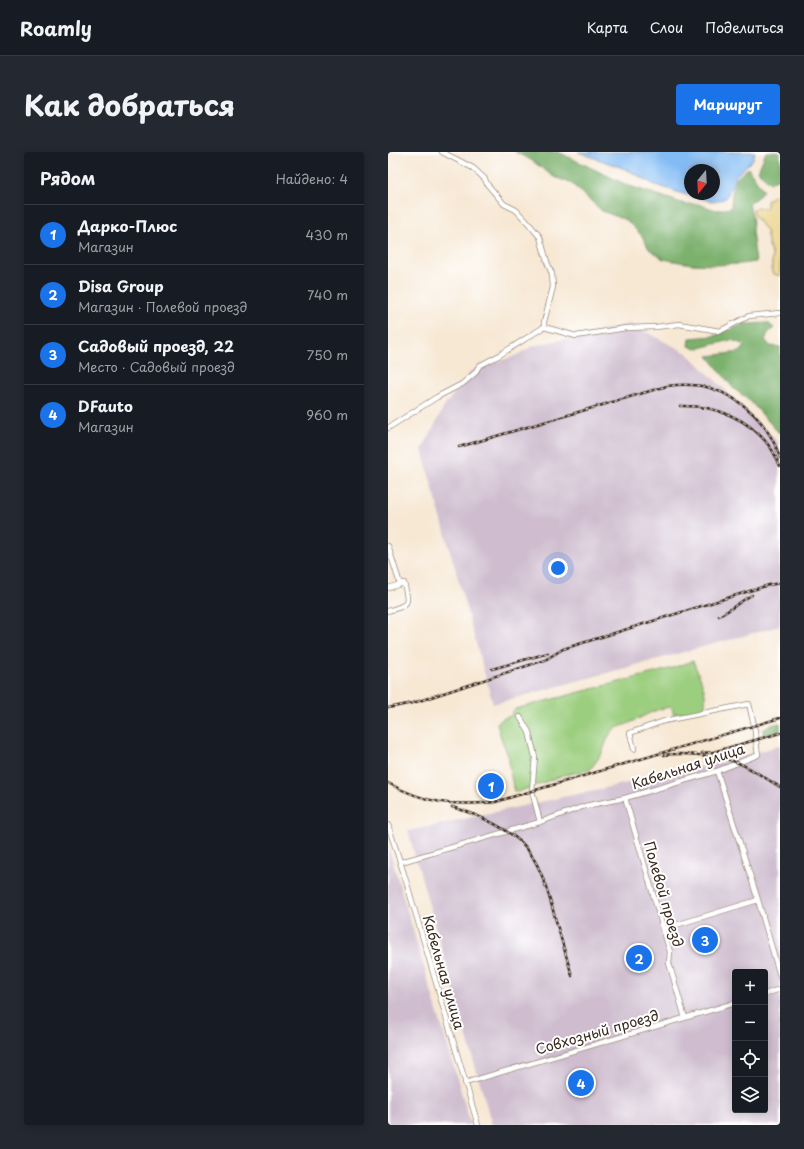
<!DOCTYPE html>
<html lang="ru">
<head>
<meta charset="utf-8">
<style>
	:root { --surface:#171b24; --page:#242831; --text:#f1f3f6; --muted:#9ea1a6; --line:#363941; --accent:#1a73e8 }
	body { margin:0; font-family:"Playpen Sans",sans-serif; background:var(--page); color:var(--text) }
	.controls { position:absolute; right:12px; bottom:12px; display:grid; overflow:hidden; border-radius:4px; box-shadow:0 2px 10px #0003 }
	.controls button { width:36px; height:36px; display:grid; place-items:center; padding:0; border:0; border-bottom:1px solid var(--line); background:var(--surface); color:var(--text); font:20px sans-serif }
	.compass { position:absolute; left:296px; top:12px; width:36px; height:36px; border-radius:50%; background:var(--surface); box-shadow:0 2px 10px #0003; rotate:198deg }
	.you { position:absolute; left:170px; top:416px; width:14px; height:14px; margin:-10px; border:3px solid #fff; border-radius:50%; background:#1a73e8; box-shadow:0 0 0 6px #1a73e833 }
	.badge { display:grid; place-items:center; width:26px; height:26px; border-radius:50%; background:var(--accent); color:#fff; font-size:13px; font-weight:700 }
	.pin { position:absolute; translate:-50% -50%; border:2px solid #fff; box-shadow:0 1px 4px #0006 }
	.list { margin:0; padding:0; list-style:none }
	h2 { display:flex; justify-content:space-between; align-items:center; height:52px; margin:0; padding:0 16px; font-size:17px }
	h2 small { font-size:13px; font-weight:400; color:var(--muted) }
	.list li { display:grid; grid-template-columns:26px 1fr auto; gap:12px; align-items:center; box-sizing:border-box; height:60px; padding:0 16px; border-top:1px solid var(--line) }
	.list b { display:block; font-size:15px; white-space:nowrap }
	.list p { margin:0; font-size:13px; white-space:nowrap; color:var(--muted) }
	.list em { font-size:13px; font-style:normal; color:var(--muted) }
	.icon { flex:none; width:22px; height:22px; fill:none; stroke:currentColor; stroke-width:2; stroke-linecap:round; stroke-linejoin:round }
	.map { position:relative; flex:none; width:392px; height:973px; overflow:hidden; border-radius:4px }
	header { display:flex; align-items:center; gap:24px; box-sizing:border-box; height:56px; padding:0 20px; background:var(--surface); border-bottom:1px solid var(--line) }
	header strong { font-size:19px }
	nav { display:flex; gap:22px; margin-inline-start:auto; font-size:14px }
	.intro { display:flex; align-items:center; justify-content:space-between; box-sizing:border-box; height:96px; padding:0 24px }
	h1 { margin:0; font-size:28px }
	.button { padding:10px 18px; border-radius:4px; background:var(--accent); color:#fff; font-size:14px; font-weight:700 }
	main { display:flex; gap:24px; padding:0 24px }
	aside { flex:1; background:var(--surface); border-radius:4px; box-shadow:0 2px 10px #0003 }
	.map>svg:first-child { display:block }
	.industrial { fill:#cfbdcf; fill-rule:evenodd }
	.green { fill:#9bce7e; stroke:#6b7c4e }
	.forest { fill:#7cb16d; stroke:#5c6e46 }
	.sand { fill:#eeda9e; stroke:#94825e }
	.water { fill:#83bcf4; stroke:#5f7389; fill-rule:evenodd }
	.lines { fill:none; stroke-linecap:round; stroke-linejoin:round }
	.minor-casing { stroke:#998979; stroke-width:6 }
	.minor { stroke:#fff; stroke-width:4.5 }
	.rail-casing { stroke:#3b2a1e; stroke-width:2.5 }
	.rail { stroke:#fff; stroke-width:1; stroke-dasharray:3; stroke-linecap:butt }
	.labels { text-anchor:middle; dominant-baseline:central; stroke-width:4; stroke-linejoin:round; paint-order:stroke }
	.street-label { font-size:14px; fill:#3b2a1e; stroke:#fff }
</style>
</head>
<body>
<header>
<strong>Roamly</strong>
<nav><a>Карта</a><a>Слои</a><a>Поделиться</a></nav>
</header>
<div class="intro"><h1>Как добраться</h1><a class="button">Маршрут</a></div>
<main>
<aside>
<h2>Рядом<small>Найдено: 4</small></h2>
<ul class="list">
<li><span class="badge">1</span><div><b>Дарко-Плюс</b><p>Магазин</p></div><em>430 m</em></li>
<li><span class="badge">2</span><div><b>Disa Group</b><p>Магазин · Полевой проезд</p></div><em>740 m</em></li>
<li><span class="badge">3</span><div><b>Садовый проезд, 22</b><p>Место · Садовый проезд</p></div><em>750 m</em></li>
<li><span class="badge">4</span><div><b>DFauto</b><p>Магазин</p></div><em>960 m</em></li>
</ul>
</aside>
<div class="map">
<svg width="392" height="973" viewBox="0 0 392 973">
	<rect width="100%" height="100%" fill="#fff"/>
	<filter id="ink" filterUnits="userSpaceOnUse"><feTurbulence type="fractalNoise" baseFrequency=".025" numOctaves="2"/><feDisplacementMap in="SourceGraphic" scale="8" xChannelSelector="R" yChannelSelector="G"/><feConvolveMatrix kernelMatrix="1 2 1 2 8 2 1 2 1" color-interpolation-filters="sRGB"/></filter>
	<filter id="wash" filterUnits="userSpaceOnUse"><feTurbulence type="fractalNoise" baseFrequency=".012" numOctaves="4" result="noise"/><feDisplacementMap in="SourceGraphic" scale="16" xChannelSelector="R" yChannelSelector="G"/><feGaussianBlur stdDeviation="0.9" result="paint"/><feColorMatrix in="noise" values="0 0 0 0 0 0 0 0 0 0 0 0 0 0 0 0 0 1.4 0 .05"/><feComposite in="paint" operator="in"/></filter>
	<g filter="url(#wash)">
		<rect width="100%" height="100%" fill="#f7e8d4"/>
		<!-- industrial -->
		<path class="industrial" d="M242,172L299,201L391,291L392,474L105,552L34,298L57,253L83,219L127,204L145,194Z
			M392,593V973H104L20,679L345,608ZM347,820H377V958H347Z
			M0,694L83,973H0Z"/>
		<!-- green -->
		<path class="green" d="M305,509C311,524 321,541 316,558L285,562V558L282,555C262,557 246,572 227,576L220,585L214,601L202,618L176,623L130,640L126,639L121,614V606L113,586L109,571L116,566L123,564L124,560L127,557L281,517Z"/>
		<!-- forest -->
		<path class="forest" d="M127,0H170L239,33L297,52H310L328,58L343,56L344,41L348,27L360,16L375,38L372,43L361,51L365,70L364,79L368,110L352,112L328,113L303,112L275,107L261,97L254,84L238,68L214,59L183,31L166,25L143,8Z
			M378,0H392V25L382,31L370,19Z
			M380,171L386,176L380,181L377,188L382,194L392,195V282L361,248L346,237L320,204L352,200L358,193L343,188L308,197L301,194L302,186L326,184L356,172Z
			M392,571V579L376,584L375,578L383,573Z"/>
		<!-- sand -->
		<path class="sand" d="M389,43L392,44V124L384,121V102L381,94L378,79L365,62V58L368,55L379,57V49L385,44Z"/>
		<!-- water -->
		<path class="water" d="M190,0H367L365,7L348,24L338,46L326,50L292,41L265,32L240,18ZM302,18H326V42H302Z"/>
	</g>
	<g filter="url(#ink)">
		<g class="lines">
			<!-- minor casing -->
			<g class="minor-casing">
				<path id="minor" d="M54,0L85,16L97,27L99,32L116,52L128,58L141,72L152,85L159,110L164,122L165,135L156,170V175
					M0,276L49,245L74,232L87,221L91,214L110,204L156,175L188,184L238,176L268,175L291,172L332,179L361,164L392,161
					M0,394L12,432
					M0,436L16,431C21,453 22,452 0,459
					M132,565L141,580L147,605L144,639L152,670
					M329,619L370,748L392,824
					M237,646L282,800L281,811L297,866
					M0,673L16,722L90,973
					M13,710L152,670L197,654L237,646L329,619L370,603L366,573L361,552L276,569L242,581L246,597
					M275,777L370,748
					M377,842L392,837
					M77,931L347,851"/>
			</g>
			<!-- minor -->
			<use href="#minor" class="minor"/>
			<!-- rail casing -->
			<g class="rail-casing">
				<path id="rail" d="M292,254C327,253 361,266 382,295C386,300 389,308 392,314
					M71,295L279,234C294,232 308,232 322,236C355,246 382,273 392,306
					M331,464C343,458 352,449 364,443
					M104,517L160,501
					M0,556L25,551L157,508L175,497L381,433L392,431
					M314,601L325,600L392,581
					M276,603C295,600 330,604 348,610C360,614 380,628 392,635
					M0,631C39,652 64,654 107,650L392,566
					M64,655C88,662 115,674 134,691C153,710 161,744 168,769C173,787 179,806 184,824"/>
			</g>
			<!-- rail -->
			<use href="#rail" class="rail"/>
		</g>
	</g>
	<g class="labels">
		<!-- street labels -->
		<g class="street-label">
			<text transform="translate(300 614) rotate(-18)">Кабельная улица</text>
			<text transform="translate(276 742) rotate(74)">Полевой проезд</text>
			<text transform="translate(56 820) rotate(74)">Кабельная улица</text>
			<text transform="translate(209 880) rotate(-16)">Совхозный проезд</text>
		</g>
	</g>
</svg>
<div class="controls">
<button>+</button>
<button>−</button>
<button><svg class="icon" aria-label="locate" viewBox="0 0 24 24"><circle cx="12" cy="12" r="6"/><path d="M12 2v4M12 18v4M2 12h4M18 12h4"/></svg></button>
<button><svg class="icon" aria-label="layers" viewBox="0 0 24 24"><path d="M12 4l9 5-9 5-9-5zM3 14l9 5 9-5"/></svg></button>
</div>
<svg class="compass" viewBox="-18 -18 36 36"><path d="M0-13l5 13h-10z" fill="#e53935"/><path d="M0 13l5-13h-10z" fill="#9ea1a6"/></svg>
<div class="you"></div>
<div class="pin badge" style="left:103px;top:634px">1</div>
<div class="pin badge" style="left:251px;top:806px">2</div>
<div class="pin badge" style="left:317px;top:788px">3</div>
<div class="pin badge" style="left:193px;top:931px">4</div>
</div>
</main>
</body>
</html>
